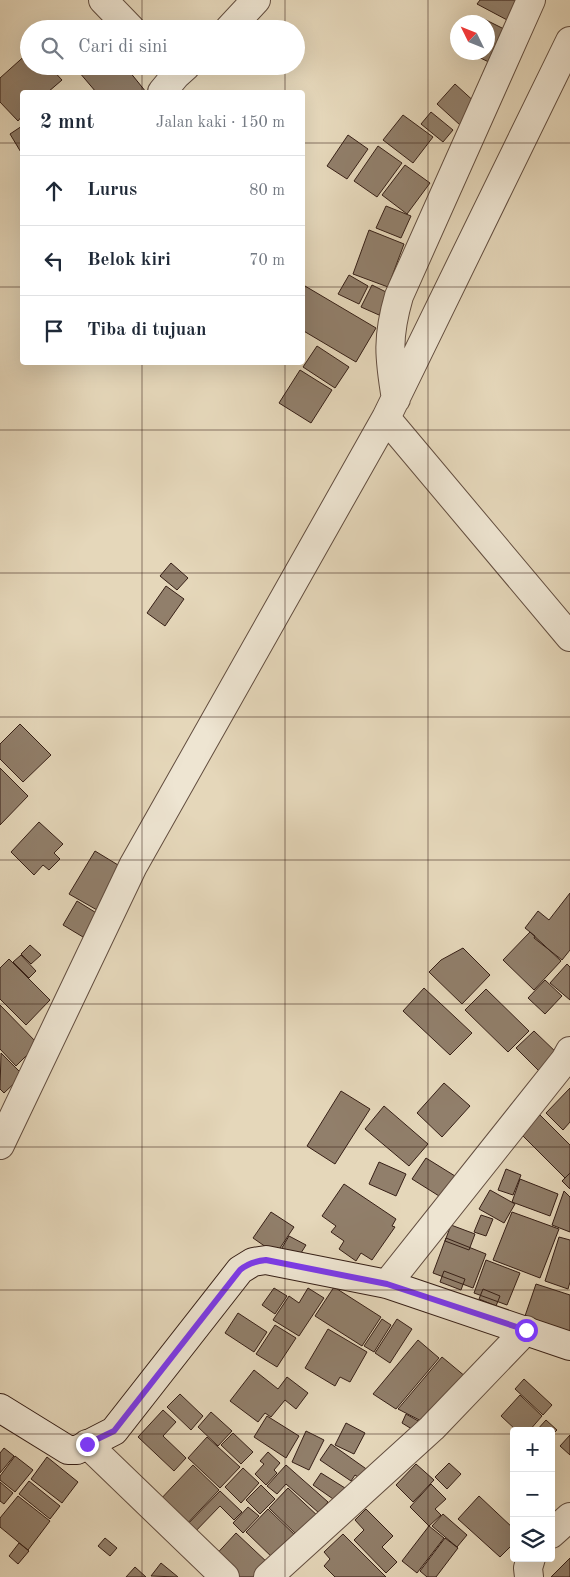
<!DOCTYPE html>
<html lang="id">
<head>
<meta charset="utf-8">
<style>
	:root { --surface:#fff; --page:#f6f6f7; --text:#1f2937; --muted:#747a83; --line:#e0e1e3 }
	body { margin:0; font-family:"Old Standard TT",serif; background:var(--page); color:var(--text) }
	.controls { position:absolute; right:15px; bottom:15px; display:grid; overflow:hidden; border-radius:5px; box-shadow:0 5px 20px #0002 }
	.controls button { width:45px; height:45px; display:grid; place-items:center; padding:0; border:0; border-bottom:1px solid var(--line); background:var(--surface); color:var(--text); font:25px sans-serif }
	.compass { position:absolute; left:450px; top:15px; width:45px; height:45px; border-radius:50%; background:var(--surface); box-shadow:0 5px 20px #0002; rotate:313deg }
	.stop { position:absolute; width:15px; height:15px; margin:-11px; border:4px solid #7c3aed; border-radius:50%; background:#fff }
	.stop.end { background:#7c3aed; border-color:#fff; box-shadow:0 1px 5px #0008 }
	.list { margin:0; padding:0; list-style:none }
	h2 { display:flex; justify-content:space-between; align-items:center; height:65px; margin:0; padding:0 20px; font-size:21px }
	h2 small { font-size:16px; font-weight:400; color:var(--muted) }
	.list li { display:grid; grid-template-columns:32px 1fr auto; gap:15px; align-items:center; box-sizing:border-box; height:70px; padding:0 20px; border-top:1px solid var(--line) }
	.list b { display:block; font-size:19px; white-space:nowrap }
	.list em { font-size:16px; font-style:normal; color:var(--muted) }
	.icon { flex:none; width:28px; height:28px; fill:none; stroke:currentColor; stroke-width:2; stroke-linecap:round; stroke-linejoin:round }
	.map { position:relative; flex:none; width:570px; height:1577px; overflow:hidden }
	.search { position:absolute; background:var(--surface); box-shadow:0 5px 20px #0002; left:20px; top:20px; width:285px; height:55px; display:flex; align-items:center; gap:12px; box-sizing:border-box; padding:0 18px; border-radius:28px; color:var(--muted); font-size:19px }
	.panel { position:absolute; background:var(--surface); box-shadow:0 5px 20px #0002; left:20px; top:90px; width:285px; height:275px; border-radius:5px }
	.map>svg:first-child { display:block }
	.building { fill:#917f6b; stroke:#361f16 }
	.lines { fill:none; stroke-linecap:round; stroke-linejoin:round }
	.street-casing { stroke:#624d3f; stroke-width:30 }
	.secondary-casing { stroke:#361f16; stroke-width:30 }
	.street { stroke:#eee5d2; stroke-width:28 }
	.secondary { stroke:#eee5d2; stroke-width:28 }
	.route { stroke:#7c3aed; stroke-width:6 }
	.grid { fill:none; stroke:#361f16; stroke-width:1; stroke-opacity:0.55 }
</style>
</head>
<body>
<div class="map">
<svg width="570" height="1577" viewBox="0 0 570 1577">
	<rect width="100%" height="100%" fill="#e5d7ba"/>
	<filter id="stains"><feTurbulence type="fractalNoise" baseFrequency=".004" numOctaves="4"/><feColorMatrix values="0 0 0 0 .2 0 0 0 0 .09 0 0 0 0 .02 0 0 0 .5 -.17"/></filter>
	<radialGradient id="worn" r=".72"><stop offset=".6" stop-color="#630" stop-opacity="0"/><stop offset="1" stop-color="#630" stop-opacity=".3"/></radialGradient>
	<!-- building -->
	<path class="building" d="M480,0H520L509,21L477,4Z
		M480,17L510,32L495,65L468,52H488V22H477Z
		M29,52V66H49L62,80L48,92H22V116L18,121L0,102V78Z
		M87,66H125L146,92H96L79,72Z
		M455,84L478,105L460,125L437,104Z
		M431,112L453,130L443,142L421,124Z
		M403,115L433,137L413,163L383,140Z
		M22,126V154L10,134Z
		M348,135L368,149L347,179L327,166Z
		M378,146L402,163L377,197L354,181Z
		M405,165L430,183L407,214L382,195Z
		M386,206L411,216L401,238L376,228Z
		M369,230L404,244L388,287L353,274Z
		M349,275L368,286L359,304L338,294Z
		M372,285L390,294L379,315L361,307Z
		M305,286L376,328L356,362L302,330V289Z
		M317,346L349,367L335,388L303,367Z
		M300,370L332,390L311,423L279,403Z
		M171,563L188,578L177,590L160,576Z
		M166,586L184,599L165,626L147,613Z
		M20,724L51,755L23,782L0,759V744Z
		M0,768L28,796L0,825Z
		M39,822L63,844L54,853L60,859L49,870L43,865L34,875L11,852Z
		M95,851L123,868L97,910L69,894Z
		M570,893V950L562,960L534,938L535,936L525,928L538,911L549,920Z
		M77,901L98,914L83,937L63,925Z
		M530,932L561,961L534,990L503,960Z
		M30,945L41,955L31,964L21,954Z
		M463,948L490,975L462,1004L429,972L441,960Z
		M21,955L36,971L29,978L13,962Z
		M9,959L50,1000L26,1025L0,999V968Z
		M567,964L570,967V1000L550,983Z
		M545,980L562,996L545,1014L528,998Z
		M424,988L472,1033L450,1055L403,1011Z
		M486,989L529,1031L508,1052L465,1010Z
		M0,1005L38,1044L16,1066L0,1049Z
		M534,1031L559,1055L541,1073L516,1048Z
		M1,1053L23,1075L4,1093L0,1089Z
		M444,1083L470,1106L442,1137L417,1113Z
		M570,1088V1122L563,1130L546,1113Z
		M341,1091L370,1109L335,1164L307,1146Z
		M384,1106L428,1144L409,1166L365,1129Z
		M540,1115L570,1145V1173L565,1178L521,1134Z
		M426,1158L455,1176L448,1187L447,1201L412,1179Z
		M379,1162L406,1174L396,1196L369,1184Z
		M506,1169L521,1175L513,1195L498,1190Z
		M570,1173V1189L562,1181Z
		M520,1179L558,1194L550,1216L512,1202Z
		M344,1184L396,1219L392,1226L395,1227L372,1260L361,1253L356,1261L339,1249L344,1241L331,1232L336,1226L322,1216Z
		M490,1190L515,1204L504,1223L479,1209Z
		M564,1191L570,1197V1232L552,1225Z
		M271,1212L294,1227L276,1254L253,1238Z
		M512,1212L559,1229L540,1278L493,1260Z
		M481,1215L493,1219L486,1236L474,1232Z
		M451,1225L475,1234L469,1250L445,1241Z
		M289,1236L306,1245L301,1253L280,1251Z
		M559,1237L570,1240V1282L568,1289L545,1281Z
		M446,1238L486,1254L473,1288L433,1273Z
		M486,1260L520,1273L507,1305L474,1293Z
		M444,1271L465,1279L461,1290L440,1282Z
		M536,1284L570,1295V1338L525,1316Z
		M334,1287L381,1317L362,1346L315,1316Z
		M274,1288L287,1296L275,1314L262,1305Z
		M308,1288L324,1298L299,1336L273,1320L289,1296L299,1303Z
		M483,1289L500,1296L496,1306L479,1299Z
		M238,1313L267,1332L254,1352L225,1333Z
		M382,1319L391,1325L374,1352L364,1346Z
		M397,1319L412,1329L390,1363L375,1353Z
		M275,1325L296,1338L277,1367L256,1354Z
		M328,1329L367,1352L350,1382L340,1377L335,1386L305,1368Z
		M418,1340L439,1358L396,1409L373,1394Z
		M442,1357L466,1377L427,1424L398,1409Z
		M254,1370L278,1389L287,1377L308,1393L296,1409L285,1400L271,1417L265,1413L258,1422L230,1401Z
		M524,1379L552,1405L543,1415L515,1389Z
		M180,1394L203,1416L191,1430L167,1407Z
		M520,1395L542,1416L529,1431H517L501,1416Z
		M163,1410L176,1422L163,1436L186,1458L174,1471L138,1437Z
		M211,1412L232,1431L218,1446L198,1427Z
		M406,1414L420,1422L415,1431L402,1423Z
		M267,1416L299,1436L286,1458L254,1437Z
		M546,1420L557,1430L551,1436V1431H536Z
		M346,1423L365,1433L354,1454L335,1445Z
		M306,1431L324,1440L309,1470L292,1462Z
		M233,1433L253,1452L241,1464L221,1445Z
		M570,1435V1455L560,1446Z
		M207,1437L240,1467L220,1488L188,1458Z
		M331,1444L372,1473L365,1482L355,1475L351,1481L320,1460Z
		M4,1448L14,1456L0,1473V1453Z
		M268,1452L280,1463L274,1470L277,1473L266,1485L255,1474L264,1464L260,1461Z
		M15,1456L33,1470L15,1492L0,1480V1476Z
		M47,1457L78,1482L62,1503L31,1479Z
		M449,1463L461,1474L447,1489L435,1477Z
		M416,1464L434,1480L413,1502L396,1485Z
		M193,1465L219,1490L183,1528L157,1503Z
		M286,1465L328,1502L319,1513L286,1484L277,1494L267,1486Z
		M243,1468L259,1483L241,1503L225,1487Z
		M321,1473L345,1488L336,1501L313,1485Z
		M29,1481L60,1506L50,1519L19,1494Z
		M0,1482L13,1493L4,1504L0,1501Z
		M431,1484L446,1499L435,1509L441,1515L429,1526L410,1507Z
		M261,1485L275,1499L260,1514L246,1500Z
		M288,1488L320,1518L300,1538L269,1508Z
		M220,1491L242,1512L234,1520L220,1506L190,1537L183,1529Z
		M18,1496L50,1521L28,1550L0,1527V1518Z
		M479,1496L514,1529V1543L500,1557L458,1519Z
		M248,1507L259,1516L243,1533L233,1523Z
		M268,1509L298,1538L276,1561L246,1532Z
		M366,1509L393,1536L382,1547L397,1562L386,1573L354,1540L364,1530L355,1520Z
		M443,1514L467,1535L457,1547L432,1526Z
		M429,1526L444,1538L417,1573L402,1561Z
		M236,1533L269,1564L257,1577H229L211,1560Z
		M343,1534L386,1577H335L324,1566L330,1559L324,1552Z
		M105,1538L117,1548L110,1556L98,1546Z
		M445,1538L458,1548L436,1577H427L420,1571Z
		M19,1543L29,1551L18,1564L9,1556Z
		M570,1558V1577H551Z
		M161,1563L178,1577L151,1576Z
		M135,1567L146,1577H126Z"/>
	<g class="lines">
		<!-- street casing -->
		<g class="street-casing">
			<path id="street" d="M103,0L131,29
				M229,29L256,0
				M162,92L176,75L186,66
				M396,399C389,357 387,337 399,296L531,0
				M386,418L570,637
				M0,1145L133,866L386,418L570,41
				M387,1284L565,1060L570,1051
				M87,1444L225,1577
				M551,1534L570,1517
				M268,1577L432,1428L526,1330
				M529,1577L528,1568L531,1558"/>
		</g>
		<!-- secondary casing -->
		<g class="secondary-casing">
			<path id="secondary" d="M0,1408L68,1450H77L114,1431L240,1270L253,1262L266,1260L387,1284L570,1346"/>
		</g>
		<!-- street -->
		<use href="#street" class="street"/>
		<!-- secondary -->
		<use href="#secondary" class="secondary"/>
	</g>
	<g class="lines">
		<!-- route -->
		<path class="route" d="M87,1444L114,1431L240,1270C248,1263 256,1261 266,1260L387,1284L526,1330"/>
	</g>
	<!-- grid -->
	<path class="grid" d="M142,0V29M285,0V29M428,0V1577M142,66V92M285,66V92M0,143H22M302,143H570M0,287H22M302,287H570M142,362V1577M285,362V1577M0,430H570M0,573H570M0,717H570M0,860H570M0,1004H570M0,1147H570M0,1290H570M0,1434H514M551,1434H570"/>
	<rect width="100%" height="100%" filter="url(#stains)"/>
	<rect width="100%" height="100%" fill="url(#worn)"/>
</svg>
<div class="controls">
<button>+</button>
<button>−</button>
<button><svg class="icon" aria-label="layers" viewBox="0 0 24 24"><path d="M12 4l9 5-9 5-9-5zM3 14l9 5 9-5"/></svg></button>
</div>
<svg class="compass" viewBox="-18 -18 36 36"><path d="M0-13l5 13h-10z" fill="#e53935"/><path d="M0 13l5-13h-10z" fill="#747a83"/></svg>
<div class="stop" style="left:526px;top:1330px"></div>
<div class="stop end" style="left:87px;top:1444px"></div>
<div class="search"><svg class="icon" aria-label="search" viewBox="0 0 24 24"><circle cx="10" cy="10" r="6"/><path d="M15 15l6 6"/></svg>Cari di sini</div>
<section class="panel">
<h2>2 mnt<small>Jalan kaki · 150 m</small></h2>
<ul class="list">
<li><svg class="icon" aria-label="ahead" viewBox="0 0 24 24"><path d="M12 20V5M6 11l6-6 6 6"/></svg><div><b>Lurus</b></div><em>80 m</em></li>
<li><svg class="icon" aria-label="left" viewBox="0 0 24 24"><path d="M17 20v-9H6M10 6l-5 5 5 5"/></svg><div><b>Belok kiri</b></div><em>70 m</em></li>
<li><svg class="icon" aria-label="arrive" viewBox="0 0 24 24"><path d="M6 21V4h12l-3 4 3 4H6"/></svg><div><b>Tiba di tujuan</b></div></li>
</ul>
</section>
</div>
</body>
</html>
